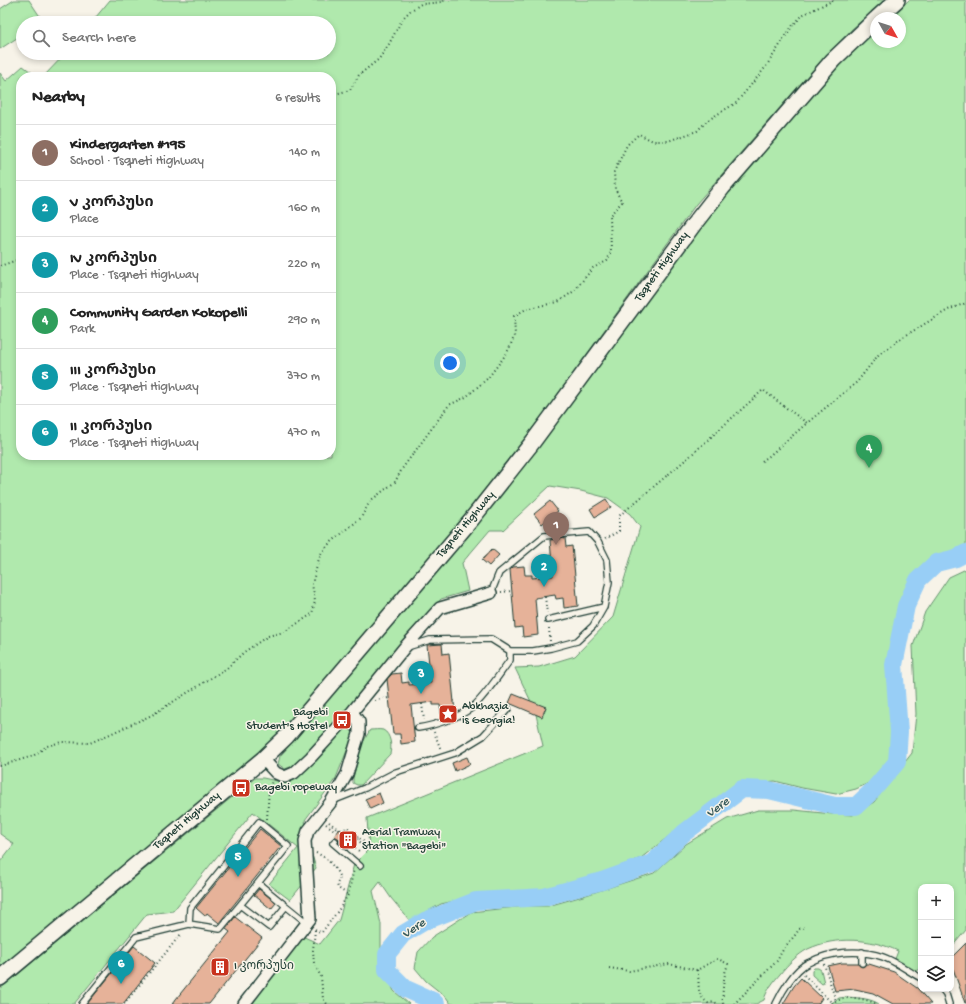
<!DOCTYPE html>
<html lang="en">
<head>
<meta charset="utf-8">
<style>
	:root { --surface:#fff; --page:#f2f2f2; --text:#222; --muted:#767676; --line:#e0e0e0; --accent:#c8321e }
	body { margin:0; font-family:"Gochi Hand","Noto Sans Georgian",sans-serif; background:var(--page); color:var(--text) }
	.controls { position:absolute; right:12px; bottom:12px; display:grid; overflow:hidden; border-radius:8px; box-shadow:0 2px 6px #0003 }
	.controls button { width:36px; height:36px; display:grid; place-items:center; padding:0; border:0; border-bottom:1px solid var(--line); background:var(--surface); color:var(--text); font:20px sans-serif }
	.compass { position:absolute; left:870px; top:12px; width:36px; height:36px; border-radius:50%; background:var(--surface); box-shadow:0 2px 6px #0003; rotate:129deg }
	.you { position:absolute; left:450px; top:363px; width:14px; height:14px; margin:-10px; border:3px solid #fff; border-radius:50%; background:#1a73e8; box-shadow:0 0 0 6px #1a73e833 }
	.badge { display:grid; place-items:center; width:26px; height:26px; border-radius:50%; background:var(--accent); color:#fff; font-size:13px; font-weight:700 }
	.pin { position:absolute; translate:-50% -33px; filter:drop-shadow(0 1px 2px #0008) }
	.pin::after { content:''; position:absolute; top:21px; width:14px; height:12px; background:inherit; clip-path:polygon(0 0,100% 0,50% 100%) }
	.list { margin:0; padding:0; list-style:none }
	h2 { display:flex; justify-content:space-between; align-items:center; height:52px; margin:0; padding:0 16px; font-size:17px }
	h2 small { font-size:13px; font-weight:400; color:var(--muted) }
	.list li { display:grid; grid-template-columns:26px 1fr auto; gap:12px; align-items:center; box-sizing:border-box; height:56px; padding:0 16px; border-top:1px solid var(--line) }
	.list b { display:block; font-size:15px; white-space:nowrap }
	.list p { margin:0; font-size:13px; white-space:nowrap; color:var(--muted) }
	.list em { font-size:13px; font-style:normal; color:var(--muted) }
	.icon { flex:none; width:22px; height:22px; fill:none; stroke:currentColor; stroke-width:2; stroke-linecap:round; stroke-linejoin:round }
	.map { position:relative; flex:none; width:966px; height:1004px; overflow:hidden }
	.search { position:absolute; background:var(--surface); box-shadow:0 2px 6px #0003; left:16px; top:16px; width:320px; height:44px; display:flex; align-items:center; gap:10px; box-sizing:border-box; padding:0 14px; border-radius:22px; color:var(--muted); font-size:15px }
	.panel { position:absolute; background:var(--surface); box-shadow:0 2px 6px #0003; left:16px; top:72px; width:320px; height:388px; border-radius:16px }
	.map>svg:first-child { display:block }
	.green { fill:#b0e9ad; stroke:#689370 }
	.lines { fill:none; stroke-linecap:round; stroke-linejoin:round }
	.river { stroke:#98cef6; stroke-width:18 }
	.building { fill:#e6b299; stroke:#1f3d34 }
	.service-casing { stroke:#1f3d34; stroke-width:8 }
	.minor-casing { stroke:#1f3d34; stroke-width:14 }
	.secondary-casing { stroke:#1f3d34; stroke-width:18 }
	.path { stroke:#1f3d34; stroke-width:2; stroke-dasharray:1 3; stroke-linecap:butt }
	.service { stroke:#f7f3e8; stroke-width:5.5 }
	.minor { stroke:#f7f3e8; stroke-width:11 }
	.secondary { stroke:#f7f3e8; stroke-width:15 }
	.labels { text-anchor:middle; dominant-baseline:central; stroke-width:3; stroke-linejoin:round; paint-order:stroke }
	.street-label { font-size:12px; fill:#1f3d34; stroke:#f7f3e8 }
	.poi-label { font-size:12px; fill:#1f3d34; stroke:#f7f3e8; text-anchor:start }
	.water-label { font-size:13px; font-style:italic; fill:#375a5b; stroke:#f7f3e8 }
</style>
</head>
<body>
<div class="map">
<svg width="966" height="1004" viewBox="0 0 966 1004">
	<rect width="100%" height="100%" fill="#f7f3e8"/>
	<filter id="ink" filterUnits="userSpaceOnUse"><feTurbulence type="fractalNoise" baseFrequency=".025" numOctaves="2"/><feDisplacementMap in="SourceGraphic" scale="8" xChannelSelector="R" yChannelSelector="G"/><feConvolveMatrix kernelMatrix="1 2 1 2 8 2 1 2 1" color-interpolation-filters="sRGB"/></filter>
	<g filter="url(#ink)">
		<!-- green -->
		<path class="green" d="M14,0H29L43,21L40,23H23V34L0,49V9Z
			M110,0H885L852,29L810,73L696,204L542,416L441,545L293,723L245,767L0,971V862L14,844L0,834V73L6,81L23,66L38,77H21V455H331V77H43L66,53H329V23H91Z
			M909,0H966V551L946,555L932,561L913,582L897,610L890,659L892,726L890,759L875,780L856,789L836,794L802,788L775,781L734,785L641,858L579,882L534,891L485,894L441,904L410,921L391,898L380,882L373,891L381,924V963L394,991L409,1004H252L302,936L320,944L339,920L354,864L369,849L367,818L543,746L535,710L515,668L539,667L575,656L613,617L640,527L630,514L608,498L581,491L550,486L503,530H490L462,563L468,591L441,599L370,680L338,720L296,765L285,769L278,764L280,756L290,745L513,474L721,197L821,80L876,30V42H900V18H889Z
			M966,569V930L951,948V887H921V963L917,973L895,959L898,951C870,938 836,936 808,949C797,955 788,964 780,974C774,981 766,991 764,1000L756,1004H451L446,997L426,981L415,968L418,952L432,937L471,912L526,906H548L583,896L654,873L686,844L727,819L758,810H794L832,814L853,815L874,802L912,753L916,714L913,646L925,612L949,577Z
			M346,727L354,733L336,778L305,820L309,845L316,868L290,900L269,884L298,848L253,812L173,911L147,914L74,1004H0V989L255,778H263L286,783L313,760Z
			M370,730C374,730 379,729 383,730C391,734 392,747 390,754L361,785H357L353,783V778L362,744Z
			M814,968H818L821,970L824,983L822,984L812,975V971Z
			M847,997C858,998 870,998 879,1004H830L839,998Z"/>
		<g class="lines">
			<!-- river -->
			<path class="river" d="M436,1004L433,1001L406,989L387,970V954L403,934L425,921L476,901L544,897L602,881L652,863L684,833L742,789L769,790L835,806H856L873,790L897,762L899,732L894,665L906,606L918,580L936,563L956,558L966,553"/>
		</g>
		<!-- building -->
		<path class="building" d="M606,499L611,507L595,517L590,509Z
			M550,501L558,511L542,524L534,514Z
			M565,538L566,547L572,546L578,606L564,608L563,598L556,599L555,595L535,598L538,635L523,637L522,627L515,628L510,570L513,567L524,566L525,575H532V578L553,576L550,540Z
			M492,549L499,555L489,566L482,560Z
			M442,644L443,654L449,653L455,712L441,715L440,705H433V702L411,705L415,742L401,744L400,734H393L387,679L392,674L401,673L402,683L409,682V685L431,683L427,645Z
			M513,694L546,707L542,717L509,703Z
			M467,757L470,764L455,771L452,763Z
			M379,793L383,803L370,809L365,799Z
			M260,829L281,846L219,923L207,913L205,916L196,908Z
			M340,829L346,833L349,830L358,837L348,850L339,843L340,841L338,838L334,836Z
			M259,889L276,903L271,909L254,895Z
			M235,917L262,938L209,1004H172L230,932L226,929Z
			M966,943V1003H965L951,963V958Z
			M134,946L155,963L123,1004H87Z
			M842,963H858L859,965L862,967L864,966L866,964H869L894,972L917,988L931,1004H893L873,993L855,989L835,991L828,966Z
			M801,978L822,998L818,1004H783L794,986Z"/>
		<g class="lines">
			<!-- service casing -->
			<g class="service-casing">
				<path id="service" d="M548,620L604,607
					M407,647L430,640L491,639L510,651H533L551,648L577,641L593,626L604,607L609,582L607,560L598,542L589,532L544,536L499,573L491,593
					M418,728C433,726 464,716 475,705C488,692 499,675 510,660V651
					M332,801L365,788L396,772L455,753L483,736L508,709
					M335,841L333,843L360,866
					M240,905L258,883L286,906
					M189,924L190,908L259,822L288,846L258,883
					M862,963V952
					M942,989L946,994L949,1004
					M82,1004L136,937L189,924L220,929L240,905L269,927L286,906L307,923
					M776,1004C782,991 795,969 808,963C830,951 860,949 883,957C897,962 908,971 921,978"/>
			</g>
			<!-- minor casing -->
			<g class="minor-casing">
				<path id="minor" d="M263,759L276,773L285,777L294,773L311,757L352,712L404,648L440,608L491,593
					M244,1004L310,919L305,841L308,831L331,802L347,774L359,734V722L352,712"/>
			</g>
			<!-- secondary casing -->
			<g class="secondary-casing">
				<path id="secondary" d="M877,18L897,0
					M0,978L263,759L287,736L471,520L532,443L694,224L723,187L833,60L876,19"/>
			</g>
			<!-- path -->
			<path class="path" d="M331,95L350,90L359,75L379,59L389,44L403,18L410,11L421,4L443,2L444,0
				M0,266L17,260H21
				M762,461L769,456L807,423
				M553,519L558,528
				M605,539L619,531V516L690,456L763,390L785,407L807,423L857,382L879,354L903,337L948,310L966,303
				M501,592L512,591
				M545,597L547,613
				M549,628L550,641
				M375,700L389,698
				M422,704L424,720
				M434,732L441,750
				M0,766L33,756L47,746L61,742L90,743L152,715L227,668L244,652L268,636L284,632L312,614L315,601L312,584L320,555L329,544L361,518L370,501L395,482L402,469L449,405L466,397L488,378L507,353L515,335L514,316L526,309L558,302L574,291L593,268L607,261L611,252L610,215L622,202L615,189L614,172L627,145L639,134L653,141H668L697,131L708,120L736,103L765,68L793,25L804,14L834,0
				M267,819L269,789L272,781
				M329,822L339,830
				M326,824L337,832
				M345,829L347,827L366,844L364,846
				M343,831L345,829L348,832
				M357,839L364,846
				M352,845L360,852
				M316,853C327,857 336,868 340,878L337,884L338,888L347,894
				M315,929L320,932H322L338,911L348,895L354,869
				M315,930L313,950L314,963L321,977L323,999L327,1004
				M824,964L836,1001
				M609,968L629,971L669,964L697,970L717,959H718L728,964C727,968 725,971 725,974C723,984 722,994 723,1004
				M697,970C701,983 694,993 708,1003L715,1002L717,1004
				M804,975L833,1004
				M124,1004L181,934
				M734,1004L778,960C782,947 793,940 799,929L806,927
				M832,1004C844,994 864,998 877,1004"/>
			<!-- service -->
			<use href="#service" class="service"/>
			<!-- minor -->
			<use href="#minor" class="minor"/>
			<!-- secondary -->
			<use href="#secondary" class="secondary"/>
		</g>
	</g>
	<!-- icons -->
	<defs>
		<g id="sight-square" transform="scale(1)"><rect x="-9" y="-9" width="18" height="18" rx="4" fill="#c8321e" stroke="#f7f3e8"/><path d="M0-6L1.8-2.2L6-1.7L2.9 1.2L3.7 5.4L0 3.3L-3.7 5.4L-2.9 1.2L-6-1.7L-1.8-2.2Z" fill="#fff"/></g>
		<g id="bus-square" transform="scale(1)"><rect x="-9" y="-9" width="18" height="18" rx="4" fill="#c8321e" stroke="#f7f3e8"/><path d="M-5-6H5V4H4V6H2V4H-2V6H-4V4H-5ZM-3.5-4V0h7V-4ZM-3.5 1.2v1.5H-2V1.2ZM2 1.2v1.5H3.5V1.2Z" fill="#fff"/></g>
		<g id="building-square" transform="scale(1)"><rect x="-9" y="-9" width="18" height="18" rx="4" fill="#c8321e" stroke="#f7f3e8"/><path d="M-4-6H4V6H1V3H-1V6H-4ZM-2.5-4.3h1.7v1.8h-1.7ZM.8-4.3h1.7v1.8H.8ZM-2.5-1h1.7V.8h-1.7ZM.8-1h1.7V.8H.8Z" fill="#fff"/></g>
	</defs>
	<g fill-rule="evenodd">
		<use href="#sight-square" x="448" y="714"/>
		<use href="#bus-square" x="342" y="720"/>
		<use href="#bus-square" x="241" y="788"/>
		<use href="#building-square" x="348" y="840"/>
		<use href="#building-square" x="220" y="967"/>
	</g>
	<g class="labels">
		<!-- street labels -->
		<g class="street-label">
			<text transform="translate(662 267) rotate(-54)">Tsqneti Highway</text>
			<text transform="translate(466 525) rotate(-50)">Tsqneti Highway</text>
			<text transform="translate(187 821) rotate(-40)">Tsqneti Highway</text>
		</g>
		<!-- poi labels -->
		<g class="poi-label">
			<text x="462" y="707">Abkhazia<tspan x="462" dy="14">is Georgia!</tspan></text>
			<text x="328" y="713" text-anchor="end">Bagebi<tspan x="328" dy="14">Student's Hostel</tspan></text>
			<text x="255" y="788">Bagebi ropeway</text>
			<text x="362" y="833">Aerial Tramway<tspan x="362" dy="14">Station "Bagebi"</tspan></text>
			<text x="234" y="967">I კორპუსი</text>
		</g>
		<!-- water labels -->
		<g class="water-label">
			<text transform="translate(718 808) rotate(-37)">Vere</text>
			<text transform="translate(414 929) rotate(-34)">Vere</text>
		</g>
	</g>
</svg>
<div class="controls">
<button>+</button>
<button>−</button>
<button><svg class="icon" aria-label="layers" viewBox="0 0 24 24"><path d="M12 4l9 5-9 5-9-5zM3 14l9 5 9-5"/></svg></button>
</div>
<svg class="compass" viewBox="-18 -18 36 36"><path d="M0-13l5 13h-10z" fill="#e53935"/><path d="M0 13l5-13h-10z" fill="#767676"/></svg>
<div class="you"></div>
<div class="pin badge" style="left:556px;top:545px;background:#8d6e63">1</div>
<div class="pin badge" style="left:544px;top:587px;background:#0f9aa8">2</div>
<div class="pin badge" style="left:421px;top:694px;background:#0f9aa8">3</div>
<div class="pin badge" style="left:869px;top:468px;background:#2e9e5b">4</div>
<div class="pin badge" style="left:238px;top:877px;background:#0f9aa8">5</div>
<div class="pin badge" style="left:121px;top:984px;background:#0f9aa8">6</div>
<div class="search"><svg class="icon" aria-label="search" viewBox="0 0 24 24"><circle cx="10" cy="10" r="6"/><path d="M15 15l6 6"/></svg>Search here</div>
<section class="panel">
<h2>Nearby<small>6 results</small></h2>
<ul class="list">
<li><span class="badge" style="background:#8d6e63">1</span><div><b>Kindergarten #195</b><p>School · Tsqneti Highway</p></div><em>140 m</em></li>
<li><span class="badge" style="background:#0f9aa8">2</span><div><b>V კორპუსი</b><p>Place</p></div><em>160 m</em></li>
<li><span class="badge" style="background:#0f9aa8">3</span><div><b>IV კორპუსი</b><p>Place · Tsqneti Highway</p></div><em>220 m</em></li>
<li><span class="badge" style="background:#2e9e5b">4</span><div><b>Community Garden Kokopelli</b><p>Park</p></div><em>290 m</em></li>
<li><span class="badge" style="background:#0f9aa8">5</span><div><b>III კორპუსი</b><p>Place · Tsqneti Highway</p></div><em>370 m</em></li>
<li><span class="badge" style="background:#0f9aa8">6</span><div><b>II კორპუსი</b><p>Place · Tsqneti Highway</p></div><em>470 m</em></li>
</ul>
</section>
</div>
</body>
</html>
